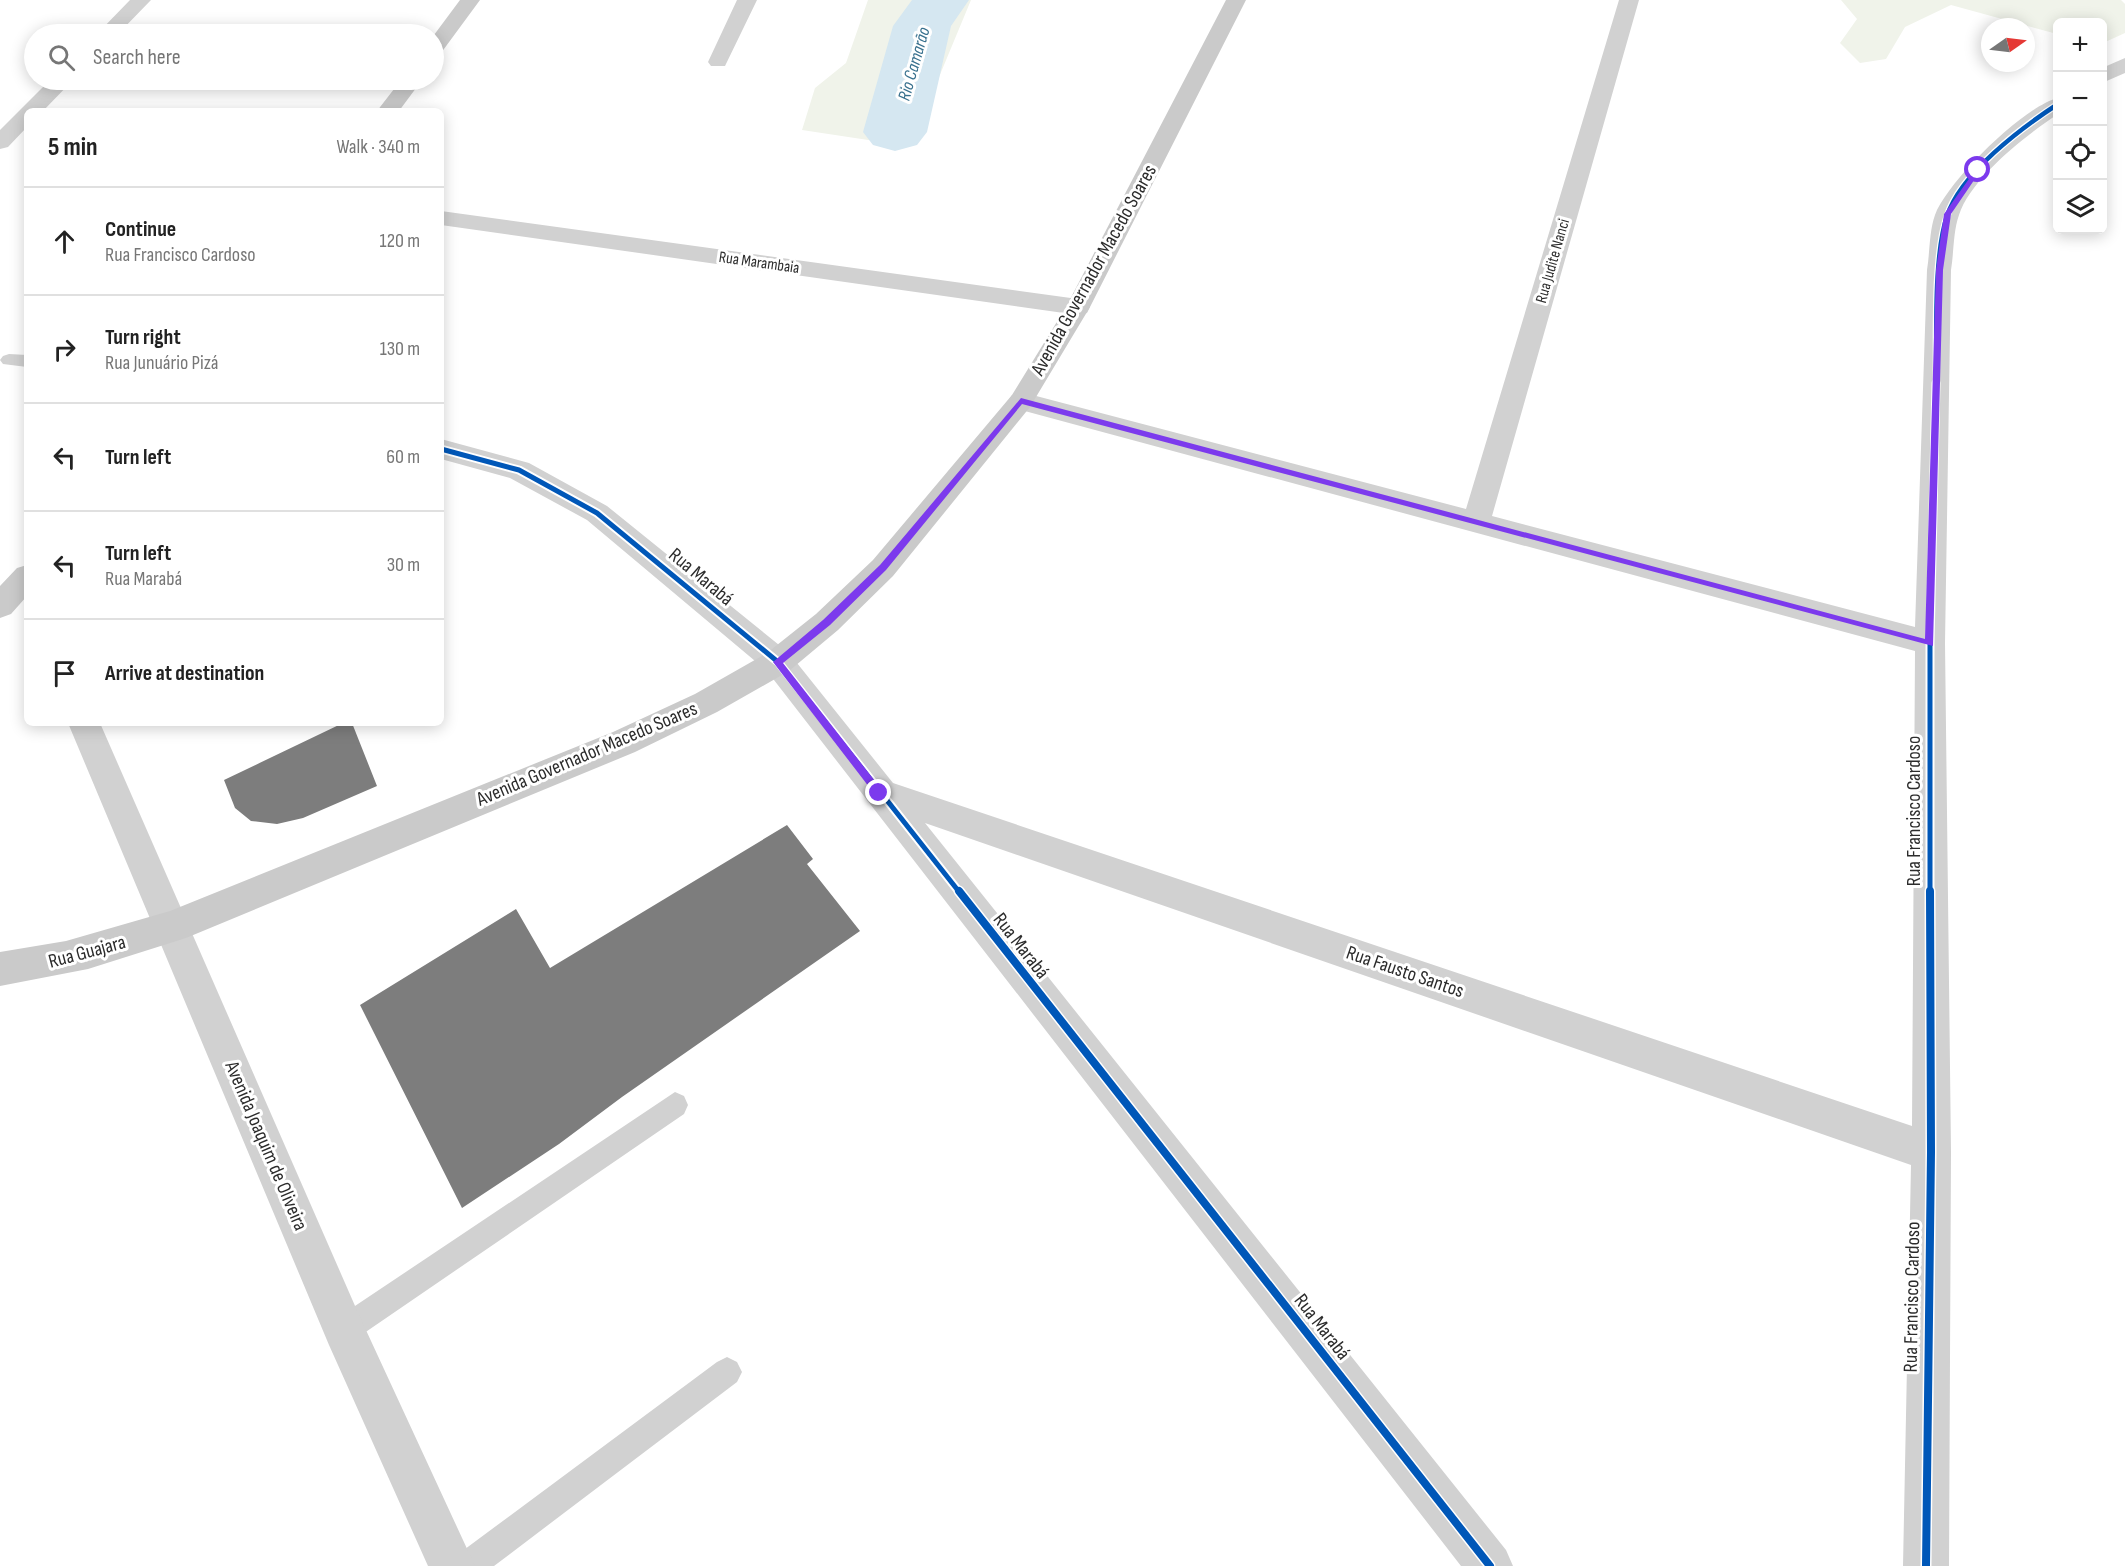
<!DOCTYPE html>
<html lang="en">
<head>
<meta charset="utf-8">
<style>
	:root { --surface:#fff; --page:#f2f2f2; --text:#222; --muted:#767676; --line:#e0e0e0 }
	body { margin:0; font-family:"Sofia Sans Condensed",sans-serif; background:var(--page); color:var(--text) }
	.controls { position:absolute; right:18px; top:18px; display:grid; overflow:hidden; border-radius:9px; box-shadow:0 3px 15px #0003 }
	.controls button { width:54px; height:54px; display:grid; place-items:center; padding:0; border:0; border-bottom:2px solid var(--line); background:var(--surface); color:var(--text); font:30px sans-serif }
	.compass { position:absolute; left:1981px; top:18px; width:54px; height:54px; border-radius:50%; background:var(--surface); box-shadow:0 3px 15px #0003; rotate:76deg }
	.stop { position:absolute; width:18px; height:18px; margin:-14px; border:4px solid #7c3aed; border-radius:50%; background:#fff }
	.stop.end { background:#7c3aed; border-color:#fff; box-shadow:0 2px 6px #0008 }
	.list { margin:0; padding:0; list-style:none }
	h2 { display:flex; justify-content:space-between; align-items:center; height:78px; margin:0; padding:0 24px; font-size:26px }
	h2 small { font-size:20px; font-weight:400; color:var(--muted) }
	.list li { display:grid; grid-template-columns:39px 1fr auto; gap:18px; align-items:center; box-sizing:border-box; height:108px; padding:0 24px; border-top:2px solid var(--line) }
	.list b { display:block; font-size:22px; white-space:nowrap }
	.list p { margin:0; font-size:20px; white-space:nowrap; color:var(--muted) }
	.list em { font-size:20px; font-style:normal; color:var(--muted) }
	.icon { flex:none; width:33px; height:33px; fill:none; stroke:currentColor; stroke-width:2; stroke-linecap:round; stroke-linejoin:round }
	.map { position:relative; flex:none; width:2125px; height:1566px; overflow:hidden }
	.search { position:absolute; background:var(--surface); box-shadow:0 3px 15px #0003; left:24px; top:24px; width:420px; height:66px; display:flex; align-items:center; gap:15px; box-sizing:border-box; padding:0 21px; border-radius:33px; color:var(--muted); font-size:22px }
	.panel { position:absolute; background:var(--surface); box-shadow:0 3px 15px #0003; left:24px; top:108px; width:420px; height:618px; border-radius:9px }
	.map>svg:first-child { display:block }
	.green { fill:#f0f3ea }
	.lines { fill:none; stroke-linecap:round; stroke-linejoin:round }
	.river { fill:#d5e7f1; fill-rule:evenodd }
	.building { fill:#7d7d7d }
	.service { fill:#d1d1d1; fill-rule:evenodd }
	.minor { fill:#d1d1d1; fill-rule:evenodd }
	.tertiary { fill:#d1d1d1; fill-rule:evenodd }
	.secondary { fill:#cacaca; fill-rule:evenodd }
	.cycleway-far2-casing { stroke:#fff; stroke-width:7 }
	.cycleway-far1-casing { stroke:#fff; stroke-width:9 }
	.cycleway-casing { stroke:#fff; stroke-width:11 }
	.cycleway-far2 { stroke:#0057b8; stroke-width:4.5 }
	.cycleway-far1 { stroke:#0057b8; stroke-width:5 }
	.cycleway { stroke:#0057b8; stroke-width:8 }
	.route { fill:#7c3aed }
	.labels { text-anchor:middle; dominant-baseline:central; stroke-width:6; stroke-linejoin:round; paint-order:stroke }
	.far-street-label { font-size:16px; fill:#2c2c2c; stroke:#fff }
	.far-water-label { font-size:18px; font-style:italic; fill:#39718e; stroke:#fff }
	.street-label { font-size:20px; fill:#2c2c2c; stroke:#fff }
</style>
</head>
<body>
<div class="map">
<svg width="2125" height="1566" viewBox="0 0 2125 1566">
	<rect width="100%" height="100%" fill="#fff"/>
	<!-- green -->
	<path class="green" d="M868,0H971L922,118L888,143L802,130L815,88L846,63Z
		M1841,0H2121L2125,4V33L2103,43L2102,22H2058L2057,34L1951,5L1905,27L1886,59L1860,63L1840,43L1857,19Z"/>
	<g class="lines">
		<!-- river -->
		<path class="river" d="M912,0H969L951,26L927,132L917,145L895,151L873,145L863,132L893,26Z"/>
	</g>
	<!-- building -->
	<path class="building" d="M343,723H352L377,786L303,818L277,824L251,821L235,808L224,780Z
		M787,825L813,859L807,864L860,931L622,1097L559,1144L462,1208L360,1005L516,909L550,968Z"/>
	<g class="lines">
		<!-- service -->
		<path class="service" d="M9,354L27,355V367L3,364L0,360L3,356Z
			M675,1092L684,1096L688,1105L684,1114L354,1340L344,1344L334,1340L330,1330L334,1320Z
			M727,1357L737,1362L742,1372L737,1382L494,1566H452L457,1555L717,1362Z"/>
		<!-- minor -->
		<path class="minor" d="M130,0H151L118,34H97Z
			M737,0H757L725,66H711L708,62Z
			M1619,0H1639L1492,516L1915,627L1927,270C1930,252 1929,232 1935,215C1947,182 2024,106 2058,98V114C2026,135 1971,178 1959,215C1953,232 1954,252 1951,270L1945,643L1951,1152L1949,1566H1903L1911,1165L925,823L1506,1550L1513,1566H1461L767,671L587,520L510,478L441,459V439L529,463L607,506L789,653L893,783L1912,1126L1915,651L1021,410L1012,407L1008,401L1012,395L1021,392L1466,509Z
			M2125,58V73L2102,83V68Z
			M50,80H73L43,111H27V127L8,147L0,149V130Z
			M441,211L1078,299L1087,301L1090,307L1087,313L1078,315L441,225Z"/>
		<!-- tertiary -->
		<path class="tertiary" d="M68,723H100L359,1315L475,1566H428L329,1345Z"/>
		<!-- secondary -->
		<path class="secondary" d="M460,0H480L441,53L434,55V35Z
			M1226,0H1246L1090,307L1030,407L893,576L838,630L789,671L717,712L635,752L186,938L88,969L0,986V952L66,941L170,911L613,732L695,694L767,653L816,614L873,560L1012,395L1066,307Z
			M401,80H422L399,111H377Z
			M27,565V596L11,614L0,618V586L17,568Z"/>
		<!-- cycleway-far2 casing -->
		<g class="cycleway-far2-casing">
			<path id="cycleway-far2" d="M1936,384C1937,338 1933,258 1947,216C1961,173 2021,128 2058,104"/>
		</g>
		<!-- cycleway-far1 casing -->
		<g class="cycleway-far1-casing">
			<path id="cycleway-far1" d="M441,449L519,470L597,513L778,662L960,893
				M1930,893V643L1936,383"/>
		</g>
		<!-- cycleway casing -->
		<g class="cycleway-casing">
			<path id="cycleway" d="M959,891L1490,1566
				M1926,1566L1931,1152L1930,891"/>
		</g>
		<!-- cycleway-far2 -->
		<use href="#cycleway-far2" class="cycleway-far2"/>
		<!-- cycleway-far1 -->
		<use href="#cycleway-far1" class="cycleway-far1"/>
		<!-- cycleway -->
		<use href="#cycleway" class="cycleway"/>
	</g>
	<!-- route -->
	<path class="route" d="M1976,169L1981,170L1951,214L1943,270L1933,646L1022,404L886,570L830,625L783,663L882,790V796H876L773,662L823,620L880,565L1021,398L1925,639L1936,270L1944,214Z"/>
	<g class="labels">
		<!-- far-street labels -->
		<g class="far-street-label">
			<text transform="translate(1553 261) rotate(-74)">Rua Judite Nanci</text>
			<text transform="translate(759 263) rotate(8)">Rua Marambaia</text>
		</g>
		<!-- far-water labels -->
		<g class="far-water-label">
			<text transform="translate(914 64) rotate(-74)">Rio Camarão</text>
		</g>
		<!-- street labels -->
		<g class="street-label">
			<text transform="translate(1094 270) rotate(-61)">Avenida Governador Macedo Soares</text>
			<text transform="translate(701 577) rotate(40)">Rua Marabá</text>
			<text transform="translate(587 754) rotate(-23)">Avenida Governador Macedo Soares</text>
			<text transform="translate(1914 811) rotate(-90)">Rua Francisco Cardoso</text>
			<text transform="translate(1021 946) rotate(52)">Rua Marabá</text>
			<text transform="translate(87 952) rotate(-15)">Rua Guajara</text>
			<text transform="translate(1405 972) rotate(19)">Rua Fausto Santos</text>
			<text transform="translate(266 1146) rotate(67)">Avenida Joaquim de Oliveira</text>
			<text transform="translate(1912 1297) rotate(-89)">Rua Francisco Cardoso</text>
			<text transform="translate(1322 1327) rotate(52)">Rua Marabá</text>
		</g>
	</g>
</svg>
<div class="controls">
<button>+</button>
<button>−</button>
<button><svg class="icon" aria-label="locate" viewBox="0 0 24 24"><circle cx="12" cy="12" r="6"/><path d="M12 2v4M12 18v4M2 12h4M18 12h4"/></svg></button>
<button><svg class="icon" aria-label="layers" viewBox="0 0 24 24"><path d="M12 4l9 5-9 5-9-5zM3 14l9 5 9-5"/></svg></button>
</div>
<svg class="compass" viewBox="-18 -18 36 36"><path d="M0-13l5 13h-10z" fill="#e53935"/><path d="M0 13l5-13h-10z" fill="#767676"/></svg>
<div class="stop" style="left:1978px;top:170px"></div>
<div class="stop end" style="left:879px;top:793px"></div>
<div class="search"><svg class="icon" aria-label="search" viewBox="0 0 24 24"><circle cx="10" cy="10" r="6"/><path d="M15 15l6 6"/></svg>Search here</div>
<section class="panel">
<h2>5 min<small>Walk · 340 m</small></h2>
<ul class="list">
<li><svg class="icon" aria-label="ahead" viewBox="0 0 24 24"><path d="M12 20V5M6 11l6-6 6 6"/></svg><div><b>Continue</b><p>Rua Francisco Cardoso</p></div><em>120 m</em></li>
<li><svg class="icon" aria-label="right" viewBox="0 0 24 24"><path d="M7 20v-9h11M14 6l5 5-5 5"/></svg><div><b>Turn right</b><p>Rua Junuário Pizá</p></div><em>130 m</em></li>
<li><svg class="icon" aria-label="left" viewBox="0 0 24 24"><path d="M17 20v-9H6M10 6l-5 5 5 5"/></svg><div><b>Turn left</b></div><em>60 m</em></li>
<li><svg class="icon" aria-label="left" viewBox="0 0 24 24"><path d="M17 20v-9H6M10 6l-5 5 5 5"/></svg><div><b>Turn left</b><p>Rua Marabá</p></div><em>30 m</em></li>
<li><svg class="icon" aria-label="arrive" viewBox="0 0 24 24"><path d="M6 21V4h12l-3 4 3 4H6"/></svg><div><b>Arrive at destination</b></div></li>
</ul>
</section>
</div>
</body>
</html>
